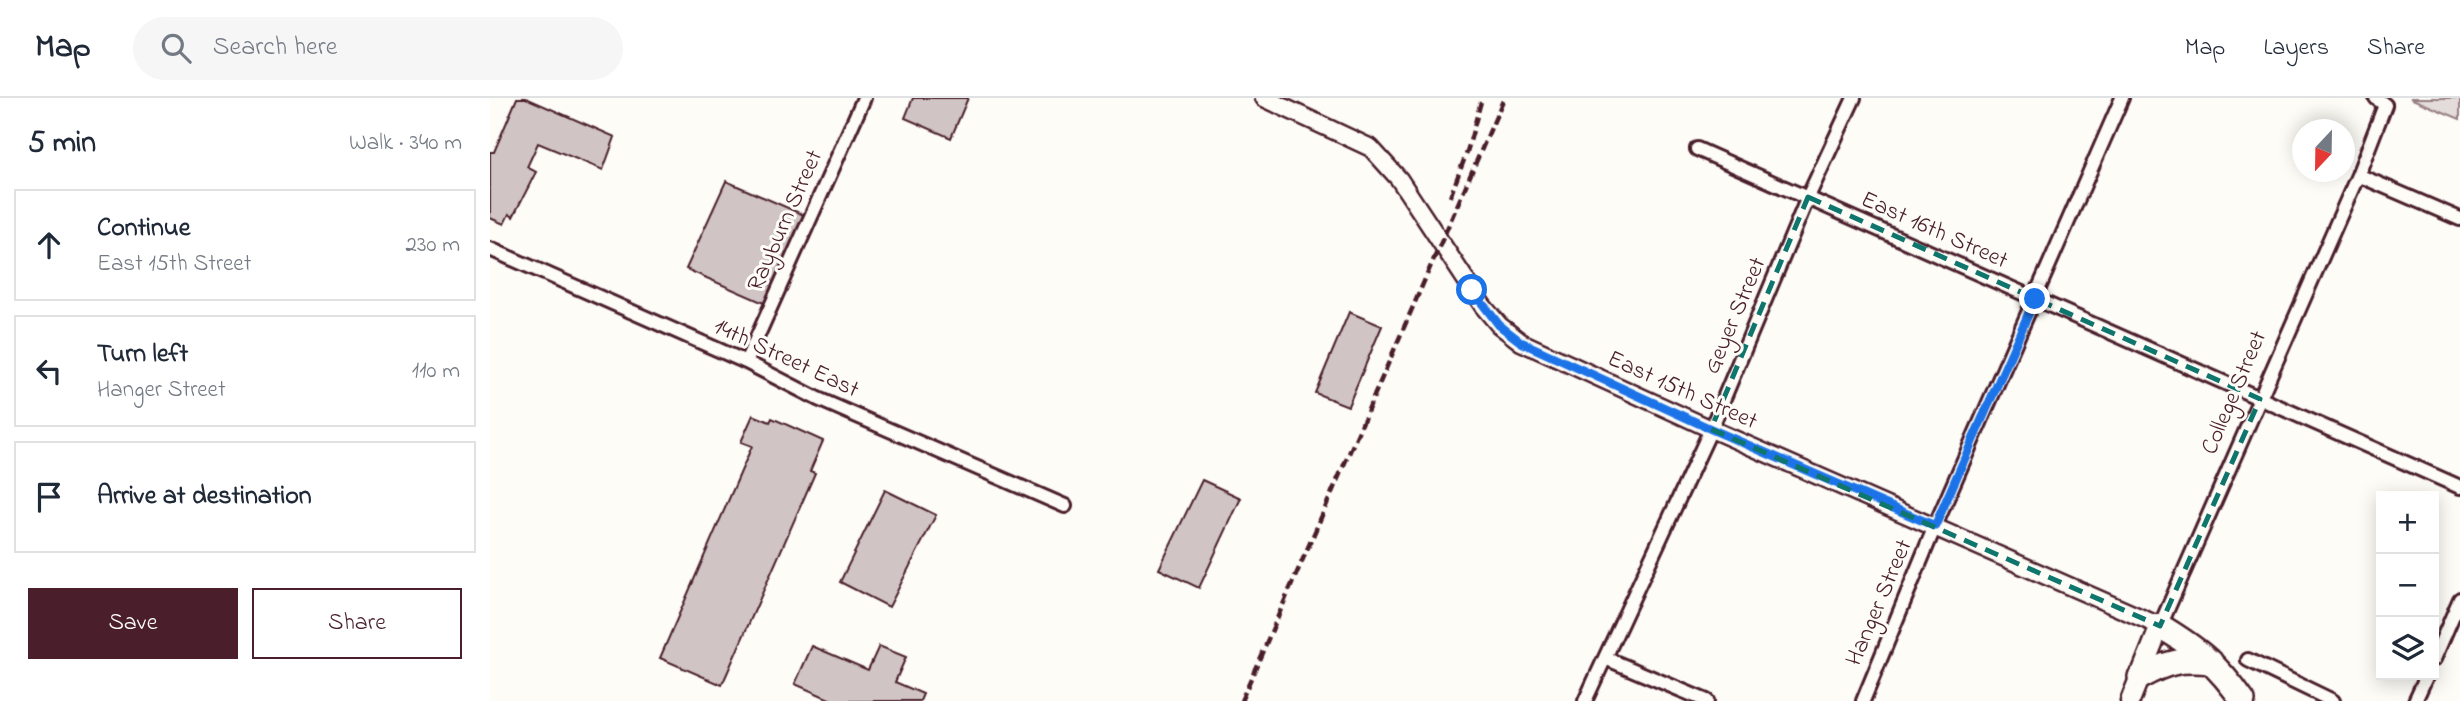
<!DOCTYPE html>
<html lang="en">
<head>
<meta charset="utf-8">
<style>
	:root { --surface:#fff; --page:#f6f6f7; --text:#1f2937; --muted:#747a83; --line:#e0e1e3; --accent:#4a1f2b }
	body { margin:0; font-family:"Indie Flower",sans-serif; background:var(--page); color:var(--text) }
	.controls { position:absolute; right:21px; bottom:21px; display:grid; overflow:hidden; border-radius:0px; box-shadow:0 4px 18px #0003 }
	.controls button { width:63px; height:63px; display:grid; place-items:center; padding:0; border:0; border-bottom:2px solid var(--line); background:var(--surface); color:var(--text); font:35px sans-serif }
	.compass { position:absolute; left:1802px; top:21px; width:63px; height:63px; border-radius:50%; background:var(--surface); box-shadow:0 4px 18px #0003; rotate:202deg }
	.stop { position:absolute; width:21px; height:21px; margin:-16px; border:5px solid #1a73e8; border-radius:50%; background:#fff }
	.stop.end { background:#1a73e8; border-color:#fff; box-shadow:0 2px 7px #0008 }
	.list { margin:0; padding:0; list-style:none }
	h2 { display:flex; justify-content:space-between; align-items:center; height:91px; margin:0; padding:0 28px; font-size:30px }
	h2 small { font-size:23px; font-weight:400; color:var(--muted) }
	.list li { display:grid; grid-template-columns:46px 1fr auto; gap:21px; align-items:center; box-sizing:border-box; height:112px; margin:0 14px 14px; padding:0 14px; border:2px solid var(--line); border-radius:0px }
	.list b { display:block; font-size:26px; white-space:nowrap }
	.list p { margin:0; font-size:23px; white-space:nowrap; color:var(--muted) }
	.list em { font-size:23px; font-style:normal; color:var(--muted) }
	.actions { display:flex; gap:14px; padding:21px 28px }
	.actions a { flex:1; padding:16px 0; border:2px solid var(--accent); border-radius:0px; text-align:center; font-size:24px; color:var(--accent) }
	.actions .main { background:var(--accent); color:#fff }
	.icon { flex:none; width:38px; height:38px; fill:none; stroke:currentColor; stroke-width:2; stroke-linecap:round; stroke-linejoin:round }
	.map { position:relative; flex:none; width:1970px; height:603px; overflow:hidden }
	header { display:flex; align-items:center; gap:42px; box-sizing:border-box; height:98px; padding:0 35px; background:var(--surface); border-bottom:2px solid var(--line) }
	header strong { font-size:33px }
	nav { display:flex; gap:38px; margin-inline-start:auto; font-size:24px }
	.search { width:490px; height:63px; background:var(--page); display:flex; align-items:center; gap:18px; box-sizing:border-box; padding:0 24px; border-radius:38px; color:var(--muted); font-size:26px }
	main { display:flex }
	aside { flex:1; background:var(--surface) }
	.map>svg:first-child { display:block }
	.green { fill:#e3dcda; stroke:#967e82; stroke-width:2 }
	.building { fill:#d0c5c4; stroke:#4a1f2b; stroke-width:2 }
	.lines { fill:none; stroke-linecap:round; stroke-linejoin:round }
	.minor-casing { stroke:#4a1f2b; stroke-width:18 }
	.tertiary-casing { stroke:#4a1f2b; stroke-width:21 }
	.secondary-casing { stroke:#4a1f2b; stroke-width:23 }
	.motorway-casing { stroke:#4a1f2b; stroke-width:28 }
	.minor { stroke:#fdfcf7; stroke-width:12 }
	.tertiary { stroke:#fdfcf7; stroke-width:16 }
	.secondary { stroke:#fdfcf7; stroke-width:18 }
	.motorway { stroke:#fdfcf7; stroke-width:23 }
	.rail { stroke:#4a1f2b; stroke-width:4.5; stroke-dasharray:10 5; stroke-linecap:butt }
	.route { stroke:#1a73e8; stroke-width:9 }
	.marked { fill:none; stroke:#0f766e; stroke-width:5; stroke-dasharray:14 9; stroke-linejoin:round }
	.labels { text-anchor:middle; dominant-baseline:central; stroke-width:6; stroke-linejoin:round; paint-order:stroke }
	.street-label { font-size:24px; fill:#4a1f2b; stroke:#fdfcf7 }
</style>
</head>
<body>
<header>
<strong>Map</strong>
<div class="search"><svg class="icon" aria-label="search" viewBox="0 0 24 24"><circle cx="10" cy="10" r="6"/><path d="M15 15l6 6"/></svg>Search here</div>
<nav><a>Map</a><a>Layers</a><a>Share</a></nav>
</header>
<main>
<aside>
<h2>5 min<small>Walk · 340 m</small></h2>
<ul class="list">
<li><svg class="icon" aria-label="ahead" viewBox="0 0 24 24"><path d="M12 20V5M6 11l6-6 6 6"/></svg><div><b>Continue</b><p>East 15th Street</p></div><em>230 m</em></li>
<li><svg class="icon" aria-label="left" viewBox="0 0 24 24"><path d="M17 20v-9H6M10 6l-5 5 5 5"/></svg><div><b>Turn left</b><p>Hanger Street</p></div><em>110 m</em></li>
<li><svg class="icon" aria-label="arrive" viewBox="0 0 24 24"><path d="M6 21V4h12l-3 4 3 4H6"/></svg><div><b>Arrive at destination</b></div></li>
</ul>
<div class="actions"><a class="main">Save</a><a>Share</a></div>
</aside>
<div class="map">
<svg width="1970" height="603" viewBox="0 0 1970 603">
	<rect width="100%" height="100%" fill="#fdfcf7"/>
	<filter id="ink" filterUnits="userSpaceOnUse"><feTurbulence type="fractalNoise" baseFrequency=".0143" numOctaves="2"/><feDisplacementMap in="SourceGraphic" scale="14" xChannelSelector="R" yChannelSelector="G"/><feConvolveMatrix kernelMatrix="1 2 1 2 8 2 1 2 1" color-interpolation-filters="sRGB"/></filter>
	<g filter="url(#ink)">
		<!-- green -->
		<path class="green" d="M1920,0H1970V21Z"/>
		<!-- building -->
		<path class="building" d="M27,0H36L125,39L113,72L48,45L37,69L46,74L23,119L19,116L14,126L0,120V54H4Z
			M423,0H478L461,40L415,20Z
			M236,83L314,117L276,206L196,171Z
			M859,214L892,228L858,308L825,295Z
			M263,317L280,324L282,320L333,343L320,373L325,375L232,587L170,560L262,348L251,344Z
			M712,382L751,400L709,490L669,471Z
			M395,392L446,417L399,509L350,484Z
			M322,548L378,572L389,548L416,559L405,584L433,596L430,603H344L305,586Z"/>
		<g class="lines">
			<!-- minor casing -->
			<g class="minor-casing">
				<path id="minor" d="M1207,51L1970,389
					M1868,77L1970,121
					M0,151L256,264L328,301L575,408
					M256,264L374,0
					M1670,528L1868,77L1895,7L1886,0
					M1115,560L1217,603
					M1944,561L1970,501
					M1758,562L1843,603
					M1095,603L1221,331L1318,99L1364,0
					M1373,603L1445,428L1632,0
					M1925,603L1937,577"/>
			</g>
			<!-- tertiary casing -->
			<g class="tertiary-casing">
				<path id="tertiary" d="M774,0L881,50L909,81L993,208L1009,227L1031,244L1221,331L1670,528"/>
			</g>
			<!-- secondary casing -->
			<g class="secondary-casing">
				<path id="secondary" d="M1640,603L1670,528"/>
			</g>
			<!-- motorway casing -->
			<g class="motorway-casing">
				<path id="motorway" d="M1670,528C1708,551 1727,566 1753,603
					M1650,579C1677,564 1690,561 1721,564"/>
			</g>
			<!-- minor -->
			<use href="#minor" class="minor"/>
			<!-- tertiary -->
			<use href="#tertiary" class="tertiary"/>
			<!-- secondary -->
			<use href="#secondary" class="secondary"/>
			<!-- motorway -->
			<use href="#motorway" class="motorway"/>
			<!-- rail -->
			<path class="rail" d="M960,99L977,54L992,0
				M751,603L1014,0"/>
		</g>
	</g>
	<g class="lines" filter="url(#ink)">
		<!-- route -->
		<path class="route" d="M982,192L1009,227L1031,244L1221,331L1445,428L1545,201"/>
	</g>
	<!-- marked area -->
	<path class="marked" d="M1318,99L1770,301L1670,528L1221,331Z"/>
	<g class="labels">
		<!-- street labels -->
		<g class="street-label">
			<text transform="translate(296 123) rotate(-66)">Rayburn Street</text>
			<text transform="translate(1444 133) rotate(24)">East 16th Street</text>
			<text transform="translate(1246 218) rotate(-67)">Geyer Street</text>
			<text transform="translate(296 261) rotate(25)">14th Street East</text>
			<text transform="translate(1192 293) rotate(24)">East 15th Street</text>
			<text transform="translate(1745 295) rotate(-67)">College Street</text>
			<text transform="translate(1390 505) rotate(-67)">Hanger Street</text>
		</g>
	</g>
</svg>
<div class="controls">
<button>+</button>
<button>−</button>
<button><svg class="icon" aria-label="layers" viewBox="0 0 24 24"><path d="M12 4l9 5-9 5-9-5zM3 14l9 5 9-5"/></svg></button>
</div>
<svg class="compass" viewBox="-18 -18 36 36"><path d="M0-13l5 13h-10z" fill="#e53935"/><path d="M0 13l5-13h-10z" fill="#747a83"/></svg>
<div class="stop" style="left:982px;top:192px"></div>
<div class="stop end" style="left:1545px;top:201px"></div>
</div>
</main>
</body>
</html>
